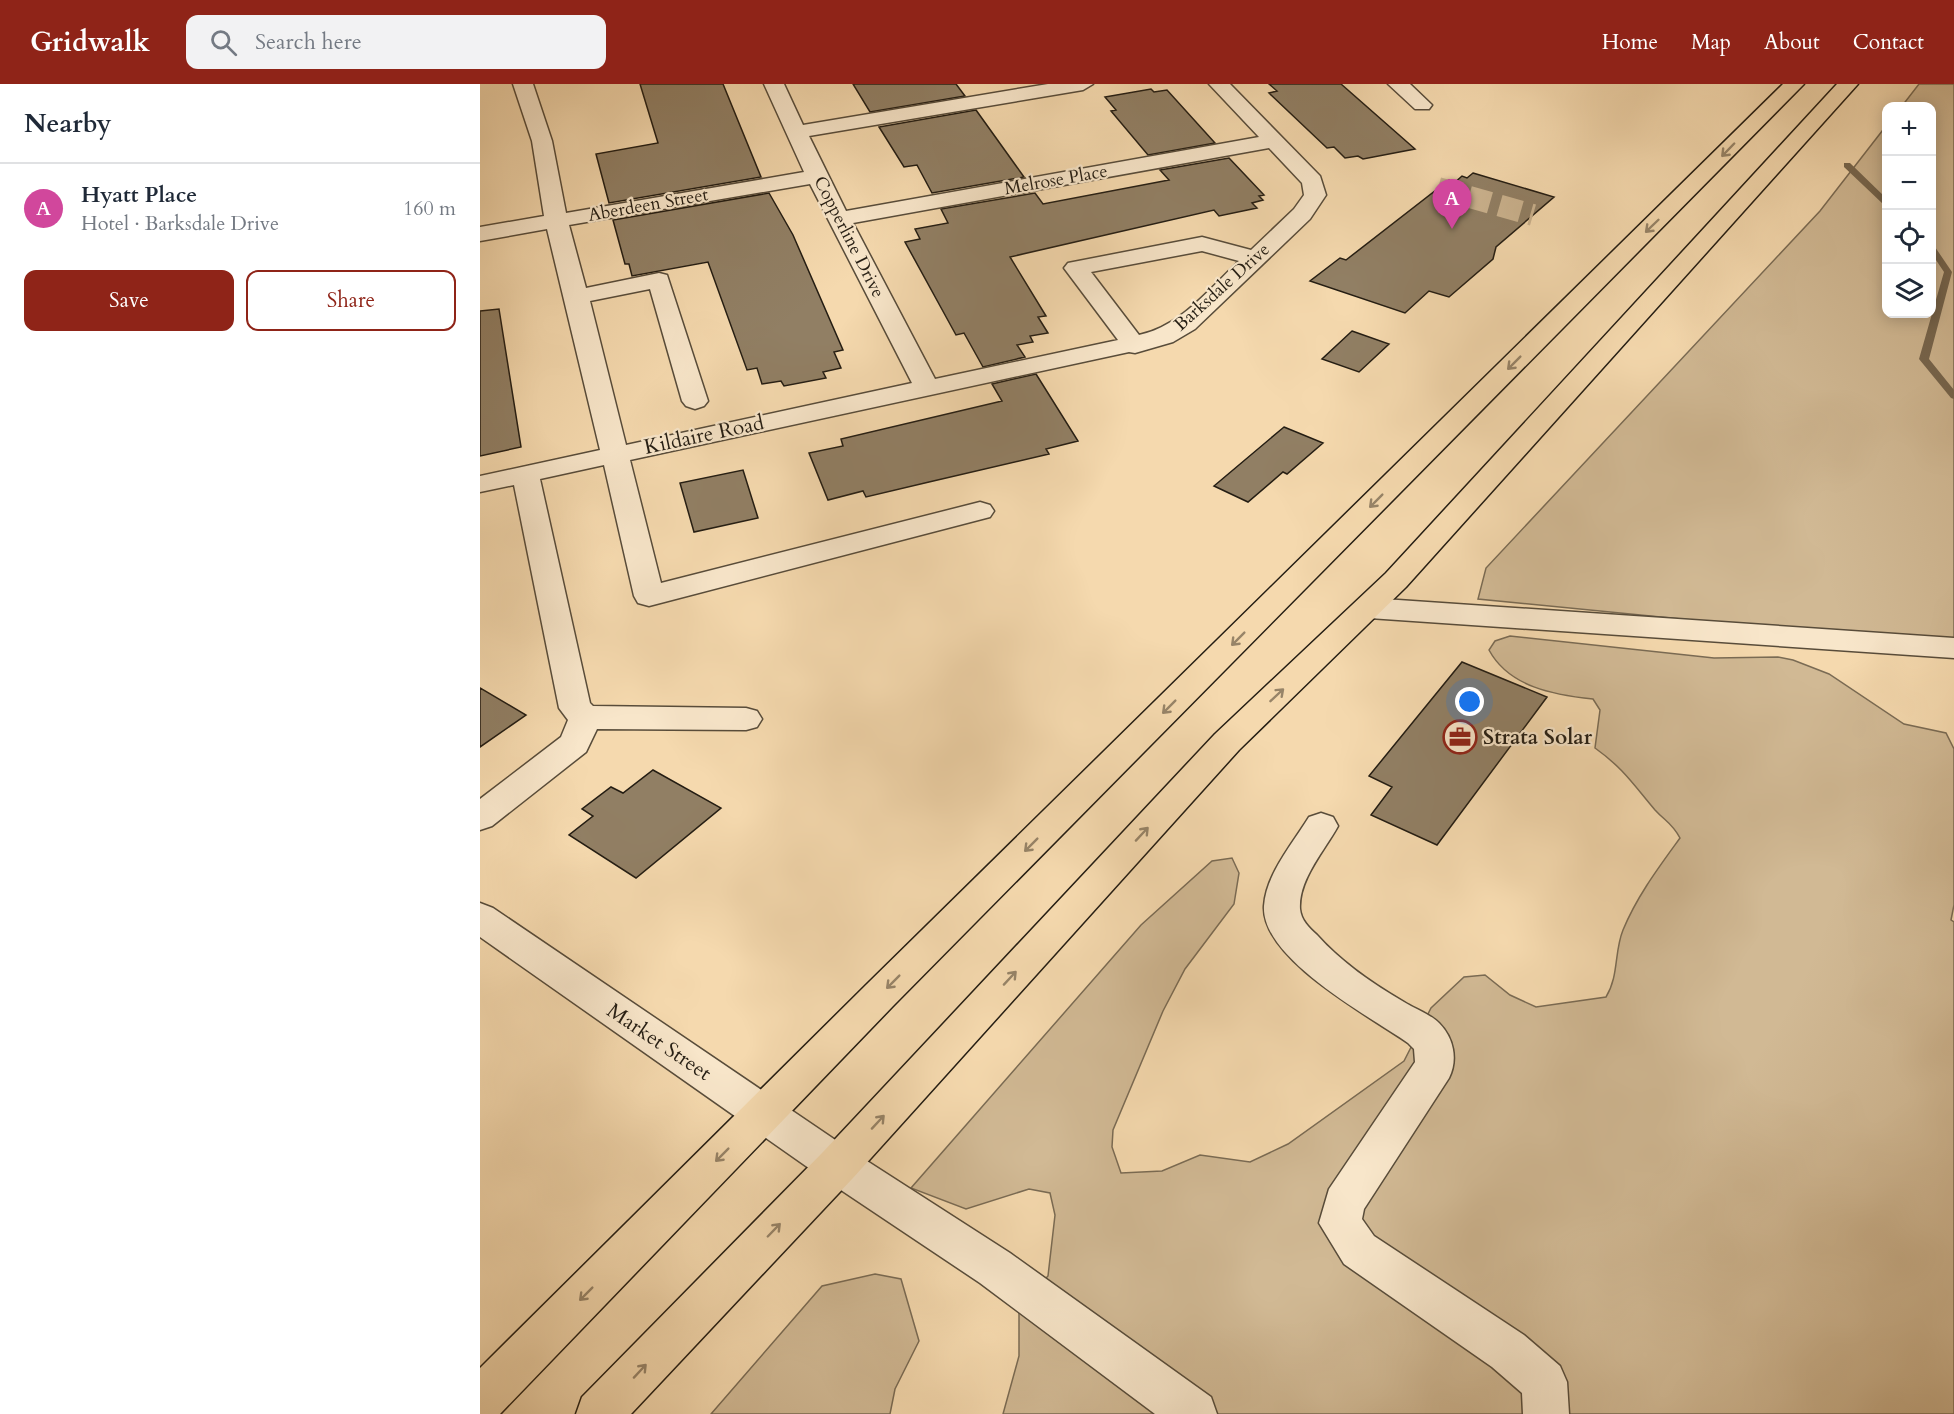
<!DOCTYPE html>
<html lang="en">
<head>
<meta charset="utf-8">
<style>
	:root { --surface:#fff; --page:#f2f2f3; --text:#1f2937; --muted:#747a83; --line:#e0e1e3; --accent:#8f2418 }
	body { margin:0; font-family:Cardo,serif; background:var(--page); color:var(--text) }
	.controls { position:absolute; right:18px; top:18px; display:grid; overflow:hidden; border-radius:12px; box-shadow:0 3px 15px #0003 }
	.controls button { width:54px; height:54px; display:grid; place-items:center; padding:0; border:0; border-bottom:2px solid var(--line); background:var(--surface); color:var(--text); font:30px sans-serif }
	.you { position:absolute; left:990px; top:618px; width:21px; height:21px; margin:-15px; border:4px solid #fff; border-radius:50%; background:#1a73e8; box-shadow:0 0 0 9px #1a73e833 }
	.badge { display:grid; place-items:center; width:39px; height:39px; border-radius:50%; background:var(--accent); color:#fff; font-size:20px; font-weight:700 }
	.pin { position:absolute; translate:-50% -50px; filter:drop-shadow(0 2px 3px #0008) }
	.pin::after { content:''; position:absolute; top:32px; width:21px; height:18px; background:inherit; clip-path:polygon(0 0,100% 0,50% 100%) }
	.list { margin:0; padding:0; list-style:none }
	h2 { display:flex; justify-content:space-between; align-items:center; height:78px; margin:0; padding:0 24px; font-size:26px }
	h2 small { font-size:20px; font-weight:400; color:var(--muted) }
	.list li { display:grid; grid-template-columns:39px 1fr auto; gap:18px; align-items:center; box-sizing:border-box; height:90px; padding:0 24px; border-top:2px solid var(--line) }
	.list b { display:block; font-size:22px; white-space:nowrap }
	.list p { margin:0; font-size:20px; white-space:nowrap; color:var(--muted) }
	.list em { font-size:20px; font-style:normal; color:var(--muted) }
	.actions { display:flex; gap:12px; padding:18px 24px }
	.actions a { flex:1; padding:14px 0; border:2px solid var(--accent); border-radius:12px; text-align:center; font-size:21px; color:var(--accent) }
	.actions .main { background:var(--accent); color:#fff }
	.icon { flex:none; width:33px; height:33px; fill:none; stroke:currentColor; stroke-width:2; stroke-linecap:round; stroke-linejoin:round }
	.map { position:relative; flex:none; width:1474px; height:1330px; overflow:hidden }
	header { display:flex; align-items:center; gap:36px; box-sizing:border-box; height:84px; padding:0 30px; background:var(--accent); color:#fff }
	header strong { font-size:28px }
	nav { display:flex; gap:33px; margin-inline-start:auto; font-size:21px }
	.search { width:420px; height:54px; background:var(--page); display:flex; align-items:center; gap:15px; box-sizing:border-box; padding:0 21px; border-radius:12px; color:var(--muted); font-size:22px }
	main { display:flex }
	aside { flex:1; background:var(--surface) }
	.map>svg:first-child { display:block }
	.green { fill:#d1b994; stroke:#7a6b54; stroke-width:1.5 }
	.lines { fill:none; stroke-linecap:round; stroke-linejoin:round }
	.stream { fill:#776750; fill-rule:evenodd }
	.building { fill:#917f64; stroke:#241d13; stroke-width:1.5 }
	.minor-tunnel { stroke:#cbb38f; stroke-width:22; stroke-dasharray:22 10; stroke-linecap:butt }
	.minor-casing { stroke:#584c3a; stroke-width:3 }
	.highway-casing { stroke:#241d13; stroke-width:3 }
	.minor { fill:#f8e6ca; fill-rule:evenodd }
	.highway { fill:#f5d9ae; fill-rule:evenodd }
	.oneway { stroke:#978468 }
	.labels { text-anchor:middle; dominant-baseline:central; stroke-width:4.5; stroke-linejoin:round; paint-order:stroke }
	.far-street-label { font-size:18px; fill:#241d13; stroke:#f8e6ca }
	.street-label { font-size:21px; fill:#241d13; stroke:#f8e6ca }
	.poi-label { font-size:21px; font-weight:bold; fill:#241d13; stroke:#f8e6ca; text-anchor:start }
</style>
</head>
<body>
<header>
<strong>Gridwalk</strong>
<div class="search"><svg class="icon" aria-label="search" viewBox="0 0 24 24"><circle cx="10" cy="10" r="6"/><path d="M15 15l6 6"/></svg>Search here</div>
<nav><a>Home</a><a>Map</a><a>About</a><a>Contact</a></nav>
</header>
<main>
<aside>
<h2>Nearby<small></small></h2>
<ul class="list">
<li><span class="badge" style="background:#d1479c">A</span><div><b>Hyatt Place</b><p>Hotel · Barksdale Drive</p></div><em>160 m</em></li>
</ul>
<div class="actions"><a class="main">Save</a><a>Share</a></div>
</aside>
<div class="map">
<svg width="1474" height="1330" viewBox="0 0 1474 1330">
	<rect width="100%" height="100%" fill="#f5d9ae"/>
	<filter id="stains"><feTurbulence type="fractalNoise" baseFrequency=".00333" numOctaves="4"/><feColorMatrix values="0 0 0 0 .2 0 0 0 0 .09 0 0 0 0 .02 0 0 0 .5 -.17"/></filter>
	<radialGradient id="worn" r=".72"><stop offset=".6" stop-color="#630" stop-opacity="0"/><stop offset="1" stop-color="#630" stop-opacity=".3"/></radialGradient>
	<!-- green -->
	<path class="green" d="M1439,0H1474V555L1312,546L998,515L1006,484L1340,127L1406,42V230H1452V22H1422Z
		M1030,552L1234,574L1298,573L1313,576L1349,590L1424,640L1466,649L1474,665V821L1471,836L1474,838V1330H523L539,1272V1222L568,1192L575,1131L570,1109L549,1105L486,1125L431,1104L661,841L732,777L752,774L759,789L754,820L705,885L683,927L633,1046L632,1063L641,1089L682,1087L720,1071L770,1078L808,1060L924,977L951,924L984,893L1005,891L1030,911L1056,923L1126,913C1139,892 1134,868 1143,846C1157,812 1179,783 1200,754C1192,739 1185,737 1175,726C1153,700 1143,684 1115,664L1120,626L1113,615C1074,611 1029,603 1009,566L1015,557Z
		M395,1190L421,1195L439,1257L415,1305L410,1330H231L342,1202Z"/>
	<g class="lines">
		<!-- stream -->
		<path class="stream" d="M1364,79H1370L1406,114V120H1403L1364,83Z
			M1452,163H1455L1472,188L1449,275L1474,306V315L1471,314L1439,275L1464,188L1452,170Z"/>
	</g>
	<!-- building -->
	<path class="building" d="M160,0H243L281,93L129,119L116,70L178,59Z
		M373,0H476L485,12L390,28Z
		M789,0H861L935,65L883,75L878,72L865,74L854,63L847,64L789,9L797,7Z
		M671,5L674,8L687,6L735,59L668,71L631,27L636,26L625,13Z
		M496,26L544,93L452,109L437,81L424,83L399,43Z
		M749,74L784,111L779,112L783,116L772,119L777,124L739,132L734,126L530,173L566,232L558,233L568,249L550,252L553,258L537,261L545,273L503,283L484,249L476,251L425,158L440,155L435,145L468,139L461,125L555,109L563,120L689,96L680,86Z
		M993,89L1074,113L1016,163L1013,175L969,213L949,207L925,229L830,197L860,174L866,176L969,96L973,100L982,92L987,94Z
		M289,109L313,151L363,266L354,268L361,284L343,288L346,294L304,302L301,297L282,300L277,284L267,286L228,178L152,192L149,180H145L133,136Z
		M19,225L41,363L0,372V227Z
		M872,247L909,260L879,288L842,275Z
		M556,290L598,357L566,365L569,370L449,398L386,413L383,407L348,416L329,369L363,362L361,355L522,317L512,300Z
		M804,343L843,359L807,390L803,388L768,418L734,402Z
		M263,386L278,434L214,448L200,399Z
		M982,578L1067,613L957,761L891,731L912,703L889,692Z
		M0,604L46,631L0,663Z
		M173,686L241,724L156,794L89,751L113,732L102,725L131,703L143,709Z"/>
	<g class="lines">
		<!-- minor-tunnel -->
		<path class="minor-tunnel" d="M958,104L1053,131"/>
		<!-- minor casing -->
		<g class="minor-casing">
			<path id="minor" d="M33,0H53L72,57L86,129L324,88L284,0H304L323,41L568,0H613L603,6L329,52L366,127L779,53L729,0H750L840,92L846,111L830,135L715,245L693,258L655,269L649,268L150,376L181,499L500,418L510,421L514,427L510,433L169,522L158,519L154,512L124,381L60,395L110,619L113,622L266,624L277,627L282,635L277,643L266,646L117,645L106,668L12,742L0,746V715L81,653L88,636L79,624L34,401L0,408V392L120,366L67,145L0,157V143L64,132L52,57ZM789,64L822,99L824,111L814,125L771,166L722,153L588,179L584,184L638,256L455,295L373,139ZM330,100L432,299L146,361L110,217L170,205L202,317L206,322L215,325L224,322L228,317L187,191L179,189L106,204L89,141ZM722,167L759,177C729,205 701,242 659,251L611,188Z
				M908,0H930L952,21L949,25H935Z
				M889,514L1474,554V574L889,534L878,531L874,524L878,517Z
				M841,729L853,733L858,742C845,766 818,796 820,825C821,836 829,844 837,851C861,878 893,900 924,918C935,925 950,930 959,939C974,954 978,976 969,994L884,1125L882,1135L894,1152L1044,1251L1080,1282L1087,1298L1089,1330H1043L1042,1309L1012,1283L864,1180L839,1139L849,1105L935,978L934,965L928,959C891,933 781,875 784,822C786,790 813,759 829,733Z
				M0,819L13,824L373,1068L530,1169L731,1313L737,1330H675L500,1199L343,1094L0,853Z"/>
		</g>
		<!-- highway casing -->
		<g class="highway-casing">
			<path id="highway" d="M1303,0H1324L413,922L20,1330H0V1284L387,900Z
				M1357,0H1378L926,503L759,666L373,1094L151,1330H96L102,1313L343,1068L735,650L906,489Z"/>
		</g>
		<!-- minor -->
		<use href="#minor" class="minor"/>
		<!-- highway -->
		<use href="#highway" class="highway"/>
	</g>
	<!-- one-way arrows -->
	<defs><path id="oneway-shaft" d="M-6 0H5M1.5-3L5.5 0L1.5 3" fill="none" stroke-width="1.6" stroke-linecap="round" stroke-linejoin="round" transform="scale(1.5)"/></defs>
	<g class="oneway">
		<use href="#oneway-shaft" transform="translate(1248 66) rotate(134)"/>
		<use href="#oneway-shaft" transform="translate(1172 142) rotate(136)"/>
		<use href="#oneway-shaft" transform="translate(1034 279) rotate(135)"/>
		<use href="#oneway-shaft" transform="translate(896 417) rotate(135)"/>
		<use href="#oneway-shaft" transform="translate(758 555) rotate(135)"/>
		<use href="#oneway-shaft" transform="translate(797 611) rotate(-43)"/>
		<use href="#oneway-shaft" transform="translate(689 623) rotate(135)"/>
		<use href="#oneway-shaft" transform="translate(662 750) rotate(-47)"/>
		<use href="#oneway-shaft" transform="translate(551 761) rotate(135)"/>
		<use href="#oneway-shaft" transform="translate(530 894) rotate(-47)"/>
		<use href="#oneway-shaft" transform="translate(413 898) rotate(135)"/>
		<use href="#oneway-shaft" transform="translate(398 1038) rotate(-47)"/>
		<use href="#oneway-shaft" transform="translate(242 1071) rotate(135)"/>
		<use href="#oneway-shaft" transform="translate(294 1146) rotate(-46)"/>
		<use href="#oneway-shaft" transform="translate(106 1210) rotate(135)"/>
		<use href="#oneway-shaft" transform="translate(160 1287) rotate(-47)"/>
	</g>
	<!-- icons -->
	<defs>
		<g id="office-ring" transform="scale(1.725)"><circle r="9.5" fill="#f8e6ca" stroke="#8f2418" stroke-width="1.5"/><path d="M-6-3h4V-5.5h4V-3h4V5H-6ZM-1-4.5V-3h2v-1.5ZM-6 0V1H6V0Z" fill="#8f2418"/></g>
	</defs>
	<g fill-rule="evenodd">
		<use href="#office-ring" x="980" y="653"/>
	</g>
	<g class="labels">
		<!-- far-street labels -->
		<g class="far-street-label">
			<text transform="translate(576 96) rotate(-10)">Melrose Place</text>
			<text transform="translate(168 121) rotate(-10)">Aberdeen Street</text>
			<text transform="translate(369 153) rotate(63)">Copperline Drive</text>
			<text transform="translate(742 203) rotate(-42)">Barksdale Drive</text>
		</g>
		<!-- street labels -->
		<g class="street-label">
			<text transform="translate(224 351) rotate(-12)">Kildaire Road</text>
			<text transform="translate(179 958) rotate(34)">Market Street</text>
		</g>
		<!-- poi labels -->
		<g class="poi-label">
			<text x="1003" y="653">Strata Solar</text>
		</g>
	</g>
	<rect width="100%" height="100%" filter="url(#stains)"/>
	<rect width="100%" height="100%" fill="url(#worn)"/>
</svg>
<div class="controls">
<button>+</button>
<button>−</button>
<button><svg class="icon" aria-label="locate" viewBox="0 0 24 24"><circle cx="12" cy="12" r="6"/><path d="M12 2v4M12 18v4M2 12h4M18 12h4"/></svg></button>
<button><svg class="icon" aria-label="layers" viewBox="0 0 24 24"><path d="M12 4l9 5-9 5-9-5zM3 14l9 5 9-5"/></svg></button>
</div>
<div class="you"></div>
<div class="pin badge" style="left:972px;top:145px;background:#d1479c">A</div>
</div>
</main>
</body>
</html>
